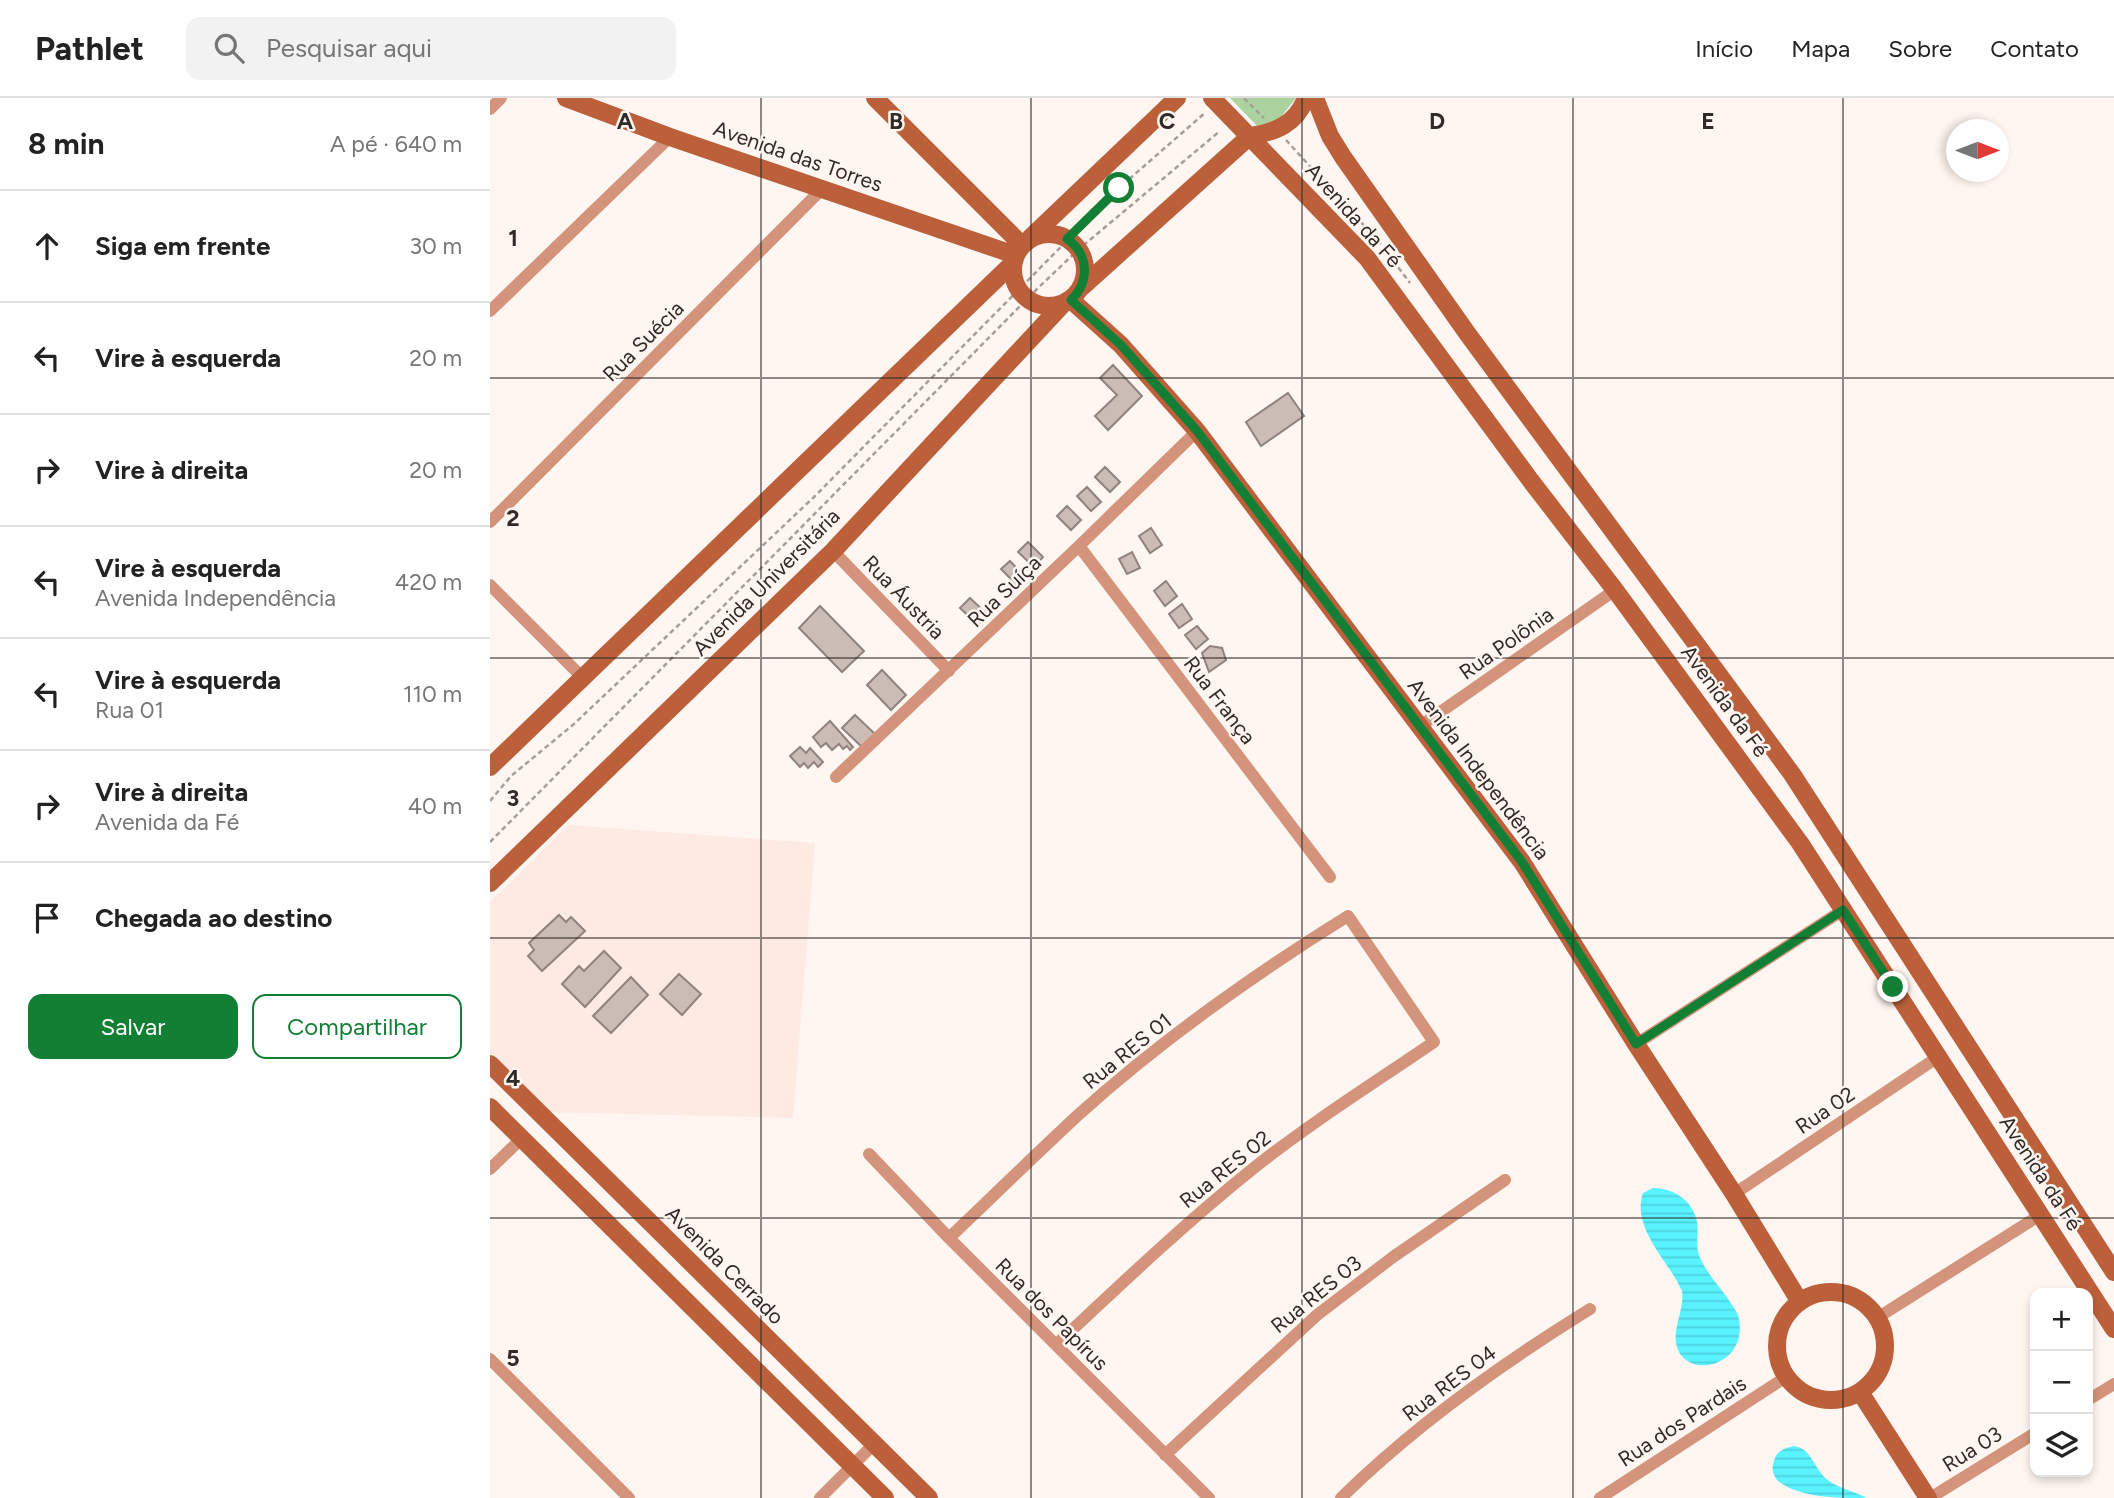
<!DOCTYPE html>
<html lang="pt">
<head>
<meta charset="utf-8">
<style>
	:root { --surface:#fff; --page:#f2f2f2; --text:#222; --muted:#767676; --line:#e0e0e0; --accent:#127f34 }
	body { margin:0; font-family:Figtree,sans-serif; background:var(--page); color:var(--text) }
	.controls { position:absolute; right:21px; bottom:21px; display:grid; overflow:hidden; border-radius:14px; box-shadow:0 4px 10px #0003 }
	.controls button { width:63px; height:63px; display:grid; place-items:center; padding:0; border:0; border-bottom:2px solid var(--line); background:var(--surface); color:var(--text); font:35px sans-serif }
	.compass { position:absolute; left:1456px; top:21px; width:63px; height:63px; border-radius:50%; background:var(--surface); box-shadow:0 4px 10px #0003; rotate:90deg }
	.stop { position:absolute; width:21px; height:21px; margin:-16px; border:5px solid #127f34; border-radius:50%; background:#fff }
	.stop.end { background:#127f34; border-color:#fff; box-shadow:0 2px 7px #0008 }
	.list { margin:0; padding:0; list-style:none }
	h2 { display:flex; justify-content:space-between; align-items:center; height:91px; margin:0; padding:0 28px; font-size:30px }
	h2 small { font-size:23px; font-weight:400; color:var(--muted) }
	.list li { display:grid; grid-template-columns:46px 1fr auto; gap:21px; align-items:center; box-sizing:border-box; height:112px; padding:0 28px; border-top:2px solid var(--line) }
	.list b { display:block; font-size:26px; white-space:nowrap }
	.list p { margin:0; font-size:23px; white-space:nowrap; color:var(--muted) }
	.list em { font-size:23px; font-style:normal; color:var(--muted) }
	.actions { display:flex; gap:14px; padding:21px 28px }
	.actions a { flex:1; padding:16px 0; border:2px solid var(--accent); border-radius:14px; text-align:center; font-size:24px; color:var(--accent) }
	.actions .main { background:var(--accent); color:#fff }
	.icon { flex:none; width:38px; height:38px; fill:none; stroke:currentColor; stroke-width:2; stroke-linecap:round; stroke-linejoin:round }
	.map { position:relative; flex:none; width:1624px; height:1400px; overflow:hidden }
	header { display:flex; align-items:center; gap:42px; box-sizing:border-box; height:98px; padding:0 35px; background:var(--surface); border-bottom:2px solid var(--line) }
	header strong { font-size:33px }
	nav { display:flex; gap:38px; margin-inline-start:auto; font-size:24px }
	.search { width:490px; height:63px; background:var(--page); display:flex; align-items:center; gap:18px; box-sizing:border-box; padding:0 24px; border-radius:14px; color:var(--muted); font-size:26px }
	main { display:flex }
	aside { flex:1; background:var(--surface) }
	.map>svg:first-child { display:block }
	.built { fill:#fdeae2 }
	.green { fill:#acd29f }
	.water { fill:url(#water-rules) }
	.building { fill:#cbbdb6; stroke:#90827c; stroke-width:2 }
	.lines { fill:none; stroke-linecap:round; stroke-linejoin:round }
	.path { stroke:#a59e99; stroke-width:2.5; stroke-dasharray:5 3.5; stroke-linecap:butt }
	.street { stroke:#d4947c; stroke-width:12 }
	.secondary { stroke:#bc603c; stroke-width:18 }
	.route { stroke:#127f34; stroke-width:9 }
	.grid { fill:none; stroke:#312b28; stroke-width:2; stroke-opacity:0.55 }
	.labels { text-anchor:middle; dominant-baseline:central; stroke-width:5; stroke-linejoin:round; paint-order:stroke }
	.street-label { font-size:21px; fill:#312b28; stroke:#fff6f1 }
	.grid-label { font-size:23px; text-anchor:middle; font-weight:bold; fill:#312b28; stroke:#fff6f1; stroke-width:5; stroke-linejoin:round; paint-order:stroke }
</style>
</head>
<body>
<header>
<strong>Pathlet</strong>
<div class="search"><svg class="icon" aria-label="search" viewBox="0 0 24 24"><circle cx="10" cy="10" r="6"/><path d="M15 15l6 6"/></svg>Pesquisar aqui</div>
<nav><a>Início</a><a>Mapa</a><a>Sobre</a><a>Contato</a></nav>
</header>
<main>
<aside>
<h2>8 min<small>A pé · 640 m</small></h2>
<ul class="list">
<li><svg class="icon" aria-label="ahead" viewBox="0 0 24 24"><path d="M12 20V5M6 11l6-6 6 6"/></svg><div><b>Siga em frente</b></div><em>30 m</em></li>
<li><svg class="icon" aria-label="left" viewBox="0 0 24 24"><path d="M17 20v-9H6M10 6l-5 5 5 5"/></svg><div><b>Vire à esquerda</b></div><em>20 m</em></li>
<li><svg class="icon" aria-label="right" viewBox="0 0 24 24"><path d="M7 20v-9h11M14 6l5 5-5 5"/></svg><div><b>Vire à direita</b></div><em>20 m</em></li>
<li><svg class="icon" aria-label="left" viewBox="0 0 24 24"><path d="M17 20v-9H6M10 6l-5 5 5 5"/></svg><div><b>Vire à esquerda</b><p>Avenida Independência</p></div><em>420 m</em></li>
<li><svg class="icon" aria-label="left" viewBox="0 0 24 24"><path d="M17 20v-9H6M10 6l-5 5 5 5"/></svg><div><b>Vire à esquerda</b><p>Rua 01</p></div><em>110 m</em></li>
<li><svg class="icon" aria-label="right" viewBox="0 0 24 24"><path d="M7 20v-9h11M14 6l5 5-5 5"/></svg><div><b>Vire à direita</b><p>Avenida da Fé</p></div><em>40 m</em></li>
<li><svg class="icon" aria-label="arrive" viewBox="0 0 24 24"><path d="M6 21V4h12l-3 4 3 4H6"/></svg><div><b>Chegada ao destino</b></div></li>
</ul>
<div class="actions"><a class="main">Salvar</a><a>Compartilhar</a></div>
</aside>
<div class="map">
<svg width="1624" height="1400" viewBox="0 0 1624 1400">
	<defs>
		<pattern id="water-rules" width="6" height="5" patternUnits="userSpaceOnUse" patternTransform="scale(1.75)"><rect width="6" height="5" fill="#58f3ff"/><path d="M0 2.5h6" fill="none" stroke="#4dd0db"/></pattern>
	</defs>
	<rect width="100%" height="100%" fill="#fff6f1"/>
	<!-- built -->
	<path class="built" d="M78,727L325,745L303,1020L54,1014L0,960V804Z"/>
	<!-- green -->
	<path class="green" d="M740,0H806L787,24L767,28Z"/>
	<!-- water -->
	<path class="water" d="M1163,1090C1183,1090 1203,1102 1207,1124C1209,1137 1204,1149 1211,1162C1221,1182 1238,1197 1248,1217C1261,1265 1202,1283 1188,1252C1180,1233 1195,1213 1192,1193C1179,1163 1141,1130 1153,1095Z
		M1304,1348C1323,1351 1324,1373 1339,1383C1350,1391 1365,1393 1376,1400C1347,1400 1310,1400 1288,1383C1283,1377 1281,1372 1284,1363C1286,1353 1295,1350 1304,1348Z"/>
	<!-- building -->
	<path class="building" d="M623,267L652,298L618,332L605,318L627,297L610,280Z
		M798,295L814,318L771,348L756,324Z
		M615,369L630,384L620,394L605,379Z
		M597,389L611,404L601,413L587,398Z
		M577,408L591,422L581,432L567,418Z
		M661,430L672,447L660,455L649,438Z
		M538,444L553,459L544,469L528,454Z
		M642,454L650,470L637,476L629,461Z
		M520,463L535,479L527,487L511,471Z
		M676,483L687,498L675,508L664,493Z
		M480,500L497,516L488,527L470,510Z
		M692,506L702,521L689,530L679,516Z
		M330,508L374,553L352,574L309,530Z
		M707,528L718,541L706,551L695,537Z
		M720,548L732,550L736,562L719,574L712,555Z
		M392,572L416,597L401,612L377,587Z
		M365,617L385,636L372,649L352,630Z
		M340,623L363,649L360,652L357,648L353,651L349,646L342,652L336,645L331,649L323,639Z
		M310,649L316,655L320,650L333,664L328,669L324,664L318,670L314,665L310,669L300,658Z
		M69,817L76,824L81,819L95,833L52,873L38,858L44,852L39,845Z
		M114,853L131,870L95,909L72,886L89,868L94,873Z
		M189,876L211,896L192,917L170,896Z
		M141,879L158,897L121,935L103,918Z"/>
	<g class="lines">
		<!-- path -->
		<path class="path" d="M754,0L774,20
			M796,42L890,145L920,185
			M0,703L21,678L84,626L324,399L629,90L716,14
			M0,744L547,191L589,151L730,33"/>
		<!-- street -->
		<path class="street" d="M0,11L11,0
			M0,213L180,39
			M0,424L333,90
			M589,448L840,779
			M343,453L459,573
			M0,487L92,579
			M929,629L1125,492
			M346,679L589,448L707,333
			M1146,946L1353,812
			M379,1056L459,1140L719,1400
			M0,1071L32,1040
			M1244,1096L1448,959
			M459,1140C502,1099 544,1058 587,1018C670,943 763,877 858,818L944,944C884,985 822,1024 765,1069C695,1125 631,1186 566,1247
			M1387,1220L1550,1117
			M0,1261L139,1400
			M1598,1302L1624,1286
			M675,1357L827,1217L903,1159L1015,1082
			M330,1400L384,1346
			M851,1400C925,1327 1011,1266 1100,1211
			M1110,1400L1296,1279
			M1440,1400L1545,1335"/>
		<!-- secondary -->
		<path class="secondary" d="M76,0L180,39L525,157
			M385,0L532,147
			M722,0L877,160L1041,383L1125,492L1310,745L1624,1231
			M825,0L840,38L853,59L977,235L1302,676L1624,1174
			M523 172a36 36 0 1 1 72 0a36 36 0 1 1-72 0Z
			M540,140L687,0
			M592,189L760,38C786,34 806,26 816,0
			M581,202L631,247L707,333L1032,764L1146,946L1244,1096L1310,1204
			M0,669L524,164
			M0,785L343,453L573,206
			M0,966L439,1400
			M0,1009L395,1400
			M1287 1248a54 54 0 1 1 108 0a54 54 0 1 1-108 0Z
			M1370,1294L1438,1400"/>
	</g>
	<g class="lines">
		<!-- route -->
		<path class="route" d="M629,90L577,141C599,156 600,184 581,202L631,247L707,333L1032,764L1146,946L1353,812L1403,889"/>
	</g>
	<!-- grid -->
	<path class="grid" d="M271,0V1400M541,0V1400M812,0V1400M1083,0V1400M1353,0V1400M0,280H1624M0,560H1624M0,840H1624M0,1120H1624"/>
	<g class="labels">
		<!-- street labels -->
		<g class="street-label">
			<text transform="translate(308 58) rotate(19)">Avenida das Torres</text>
			<text transform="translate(864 117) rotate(48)">Avenida da Fé</text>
			<text transform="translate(153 243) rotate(-45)">Rua Suécia</text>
			<text transform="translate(276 484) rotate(-45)">Avenida Universitária</text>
			<text transform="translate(514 493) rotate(-44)">Rua Suíça</text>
			<text transform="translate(414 499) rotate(46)">Rua Áustria</text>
			<text transform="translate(1016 545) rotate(-35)">Rua Polônia</text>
			<text transform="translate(730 602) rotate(53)">Rua França</text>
			<text transform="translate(1235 603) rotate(54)">Avenida da Fé</text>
			<text transform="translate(989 671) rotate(53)">Avenida Independência</text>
			<text transform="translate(637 953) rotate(-39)">Rua RES 01</text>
			<text transform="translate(1335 1012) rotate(-34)">Rua 02</text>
			<text transform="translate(735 1071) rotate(-39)">Rua RES 02</text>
			<text transform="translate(1551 1075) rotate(57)">Avenida da Fé</text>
			<text transform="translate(235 1167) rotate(45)">Avenida Cerrado</text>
			<text transform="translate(826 1196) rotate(-39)">Rua RES 03</text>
			<text transform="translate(562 1216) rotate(45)">Rua dos Papírus</text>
			<text transform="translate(959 1285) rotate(-37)">Rua RES 04</text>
			<text transform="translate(1192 1323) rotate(-33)">Rua dos Pardais</text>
			<text transform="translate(1482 1351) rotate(-32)">Rua 03</text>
		</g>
	</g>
	<g class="grid-label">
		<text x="135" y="31">A</text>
		<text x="406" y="31">B</text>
		<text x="677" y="31">C</text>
		<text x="947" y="31">D</text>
		<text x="1218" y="31">E</text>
		<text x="23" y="148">1</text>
		<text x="23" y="428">2</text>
		<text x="23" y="708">3</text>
		<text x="23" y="988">4</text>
		<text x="23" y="1268">5</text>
	</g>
</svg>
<div class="controls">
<button>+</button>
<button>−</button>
<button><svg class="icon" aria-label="layers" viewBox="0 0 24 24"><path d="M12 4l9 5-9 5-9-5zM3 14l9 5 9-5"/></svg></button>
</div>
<svg class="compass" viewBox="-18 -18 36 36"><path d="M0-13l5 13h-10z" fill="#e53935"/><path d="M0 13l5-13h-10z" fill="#767676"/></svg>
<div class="stop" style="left:629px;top:90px"></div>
<div class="stop end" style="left:1403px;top:889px"></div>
</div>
</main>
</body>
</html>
